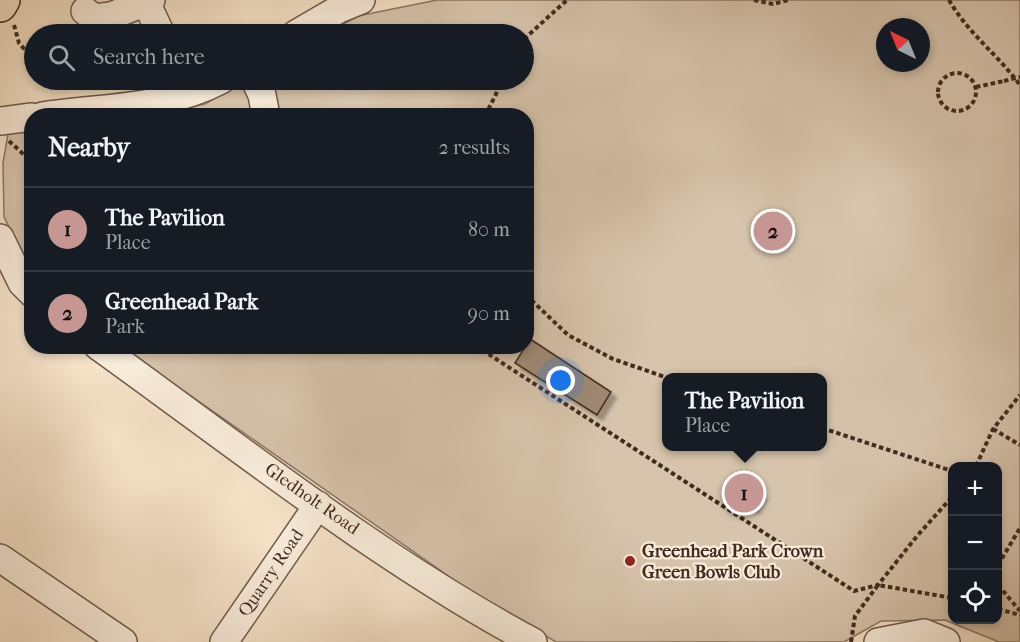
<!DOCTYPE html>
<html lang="en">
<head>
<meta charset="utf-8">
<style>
	:root { --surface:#171b24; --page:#20242c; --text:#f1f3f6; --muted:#9ea1a6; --line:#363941; --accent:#c59692 }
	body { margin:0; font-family:"IM FELL French Canon",serif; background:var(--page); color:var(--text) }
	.controls { position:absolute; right:18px; bottom:18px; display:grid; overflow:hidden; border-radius:12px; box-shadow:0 3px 9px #0003 }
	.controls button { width:54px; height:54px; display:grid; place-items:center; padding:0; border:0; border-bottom:2px solid var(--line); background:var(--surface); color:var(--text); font:30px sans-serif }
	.compass { position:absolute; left:876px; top:18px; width:54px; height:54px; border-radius:50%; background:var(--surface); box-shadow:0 3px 9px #0003; rotate:317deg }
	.you { position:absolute; left:561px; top:381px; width:21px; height:21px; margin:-15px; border:4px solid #fff; border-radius:50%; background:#1a73e8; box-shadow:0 0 0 9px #1a73e833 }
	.badge { display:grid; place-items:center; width:39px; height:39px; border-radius:50%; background:var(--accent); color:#111; font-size:20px; font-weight:700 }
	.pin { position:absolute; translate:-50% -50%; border:3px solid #fff; box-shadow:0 2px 6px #0006 }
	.popup { position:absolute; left:662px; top:373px; width:165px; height:78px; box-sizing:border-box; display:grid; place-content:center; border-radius:12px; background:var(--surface); filter:drop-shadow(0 2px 4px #0005); font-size:20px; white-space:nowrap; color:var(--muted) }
	.popup b { font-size:22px; color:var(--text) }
	.popup::after { content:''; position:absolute; left:50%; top:100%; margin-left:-12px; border:12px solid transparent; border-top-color:var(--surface) }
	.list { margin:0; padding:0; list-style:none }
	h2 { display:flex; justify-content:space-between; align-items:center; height:78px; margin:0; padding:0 24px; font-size:26px }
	h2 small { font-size:20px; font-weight:400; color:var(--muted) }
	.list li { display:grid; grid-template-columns:39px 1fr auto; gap:18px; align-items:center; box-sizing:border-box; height:84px; padding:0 24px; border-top:2px solid var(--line) }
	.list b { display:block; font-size:22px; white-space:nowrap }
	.list p { margin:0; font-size:20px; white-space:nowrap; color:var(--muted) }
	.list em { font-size:20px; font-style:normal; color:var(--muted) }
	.icon { flex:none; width:33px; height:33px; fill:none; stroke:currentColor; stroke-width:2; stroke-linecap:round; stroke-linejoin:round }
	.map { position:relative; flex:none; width:1020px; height:642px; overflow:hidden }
	.search { position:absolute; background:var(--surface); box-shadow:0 3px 9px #0003; left:24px; top:24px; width:510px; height:66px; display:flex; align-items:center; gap:15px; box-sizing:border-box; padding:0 21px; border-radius:33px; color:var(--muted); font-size:22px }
	.panel { position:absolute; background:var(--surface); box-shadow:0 3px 9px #0003; left:24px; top:108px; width:510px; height:246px; border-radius:24px }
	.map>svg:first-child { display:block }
	.green { fill:#d7c4ac; stroke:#8c7865; stroke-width:1.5; fill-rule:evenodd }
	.building { fill:#a08b77; stroke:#422b1e; stroke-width:1.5; filter:url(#shadow) }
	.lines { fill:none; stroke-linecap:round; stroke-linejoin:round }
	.minor-casing { stroke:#6f5949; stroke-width:30 }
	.highway-casing { stroke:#422b1e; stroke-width:36 }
	.path { stroke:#422b1e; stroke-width:4; stroke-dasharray:4.5 3; stroke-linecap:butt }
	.minor { stroke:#f9eddc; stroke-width:27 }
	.highway { stroke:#f6e3c9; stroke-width:33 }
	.path-bridge { stroke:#422b1e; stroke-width:4; stroke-dasharray:4.5 3; stroke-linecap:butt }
	.poi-dot { fill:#8f2418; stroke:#f9eddc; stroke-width:2 }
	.labels { text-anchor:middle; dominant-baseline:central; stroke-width:4.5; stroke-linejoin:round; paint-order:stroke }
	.street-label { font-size:18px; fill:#422b1e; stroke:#f9eddc }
	.poi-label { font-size:18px; font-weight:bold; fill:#422b1e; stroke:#f9eddc; text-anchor:start }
</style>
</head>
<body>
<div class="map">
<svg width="1020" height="642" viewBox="0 0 1020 642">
	<defs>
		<filter id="shadow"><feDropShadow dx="5.5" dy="5.5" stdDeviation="1.5" flood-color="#0004"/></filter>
	</defs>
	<rect width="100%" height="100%" fill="#f6e3c9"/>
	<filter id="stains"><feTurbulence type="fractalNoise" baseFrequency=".00333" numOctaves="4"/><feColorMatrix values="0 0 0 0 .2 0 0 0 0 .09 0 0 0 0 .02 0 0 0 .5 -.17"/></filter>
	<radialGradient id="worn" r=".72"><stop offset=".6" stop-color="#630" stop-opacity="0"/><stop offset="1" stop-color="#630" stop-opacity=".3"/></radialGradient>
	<!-- green -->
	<path class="green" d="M437,0H1020V642H999L945,620L881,621L844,642H556L467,589L121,347L526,346V116L150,115L205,104L247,80H524V34H325L358,16ZM885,27H921V63H885ZM666,378H822V446H666ZM952,466H998V620H952Z
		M31,127V269L4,217L3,163L9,128Z"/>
	<!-- building -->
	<path class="building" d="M530,339L611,392L597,415L515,363Z
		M736,478L761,494L753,508L728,492Z"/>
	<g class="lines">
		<!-- minor casing -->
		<g class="minor-casing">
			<path id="minor" d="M146,2L161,34
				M85,11L94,18L111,16L151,0
				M296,34L339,9L361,0
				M255,80L262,95L266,116
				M42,116C104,107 165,109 221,80
				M0,121L32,117
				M0,238L22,283L32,293
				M98,346C240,448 379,559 533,642
				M0,558L123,642
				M224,642L318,505
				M878,642L924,633L946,642"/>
		</g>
		<!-- highway casing -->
		<g class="highway-casing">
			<path id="highway" d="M0,5L3,0"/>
		</g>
		<!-- path -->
		<path class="path" d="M754,0L773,4L789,0
			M949,0C967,32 998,55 1020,85
			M14,25L19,43L34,60
			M524,39L567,0
			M938 92a19 19 0 1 1 38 0a19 19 0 1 1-38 0Z
			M77,80L101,85
			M282,87L303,80
			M976,87L1004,81
			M485,116L503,80
			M9,141L32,162
			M526,295L568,335L613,359L668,378
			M476,346L854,591L878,585L917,536L952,497
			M822,428L952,471
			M993,429L1020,445
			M976,466L993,429L1020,395
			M998,565L1020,528
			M998,585L1020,611
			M998,609L1020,615
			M851,642L855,616L878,585L952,598"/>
		<!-- minor -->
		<use href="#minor" class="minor"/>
		<!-- highway -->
		<use href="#highway" class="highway"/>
		<!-- path-bridge -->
		<path class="path-bridge" d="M1004,81L1020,77"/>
	</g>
	<!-- markers -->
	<circle class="poi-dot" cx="630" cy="561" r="6"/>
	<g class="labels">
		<!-- street labels -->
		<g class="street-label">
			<text transform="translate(312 499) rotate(35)">Gledholt Road</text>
			<text transform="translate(271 573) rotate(-56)">Quarry Road</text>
		</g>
		<!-- poi labels -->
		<g class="poi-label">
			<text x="642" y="551">Greenhead Park Crown<tspan x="642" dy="21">Green Bowls Club</tspan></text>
		</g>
	</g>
	<rect width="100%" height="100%" filter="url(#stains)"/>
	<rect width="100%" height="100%" fill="url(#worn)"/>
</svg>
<div class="controls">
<button>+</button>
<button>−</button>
<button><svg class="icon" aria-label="locate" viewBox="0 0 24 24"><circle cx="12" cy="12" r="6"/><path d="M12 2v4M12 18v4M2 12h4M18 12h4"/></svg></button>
</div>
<svg class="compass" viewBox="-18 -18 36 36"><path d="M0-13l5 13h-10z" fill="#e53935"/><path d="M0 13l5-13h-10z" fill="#9ea1a6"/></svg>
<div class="you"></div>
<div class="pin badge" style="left:744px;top:493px">1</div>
<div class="popup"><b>The Pavilion</b>Place</div>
<div class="pin badge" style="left:773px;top:231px">2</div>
<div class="search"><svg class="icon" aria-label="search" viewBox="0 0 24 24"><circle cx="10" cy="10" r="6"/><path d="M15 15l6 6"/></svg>Search here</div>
<section class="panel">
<h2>Nearby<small>2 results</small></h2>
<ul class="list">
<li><span class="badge">1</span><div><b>The Pavilion</b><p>Place</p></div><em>80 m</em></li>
<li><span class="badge">2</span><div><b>Greenhead Park</b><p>Park</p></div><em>90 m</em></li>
</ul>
</section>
</div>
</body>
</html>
